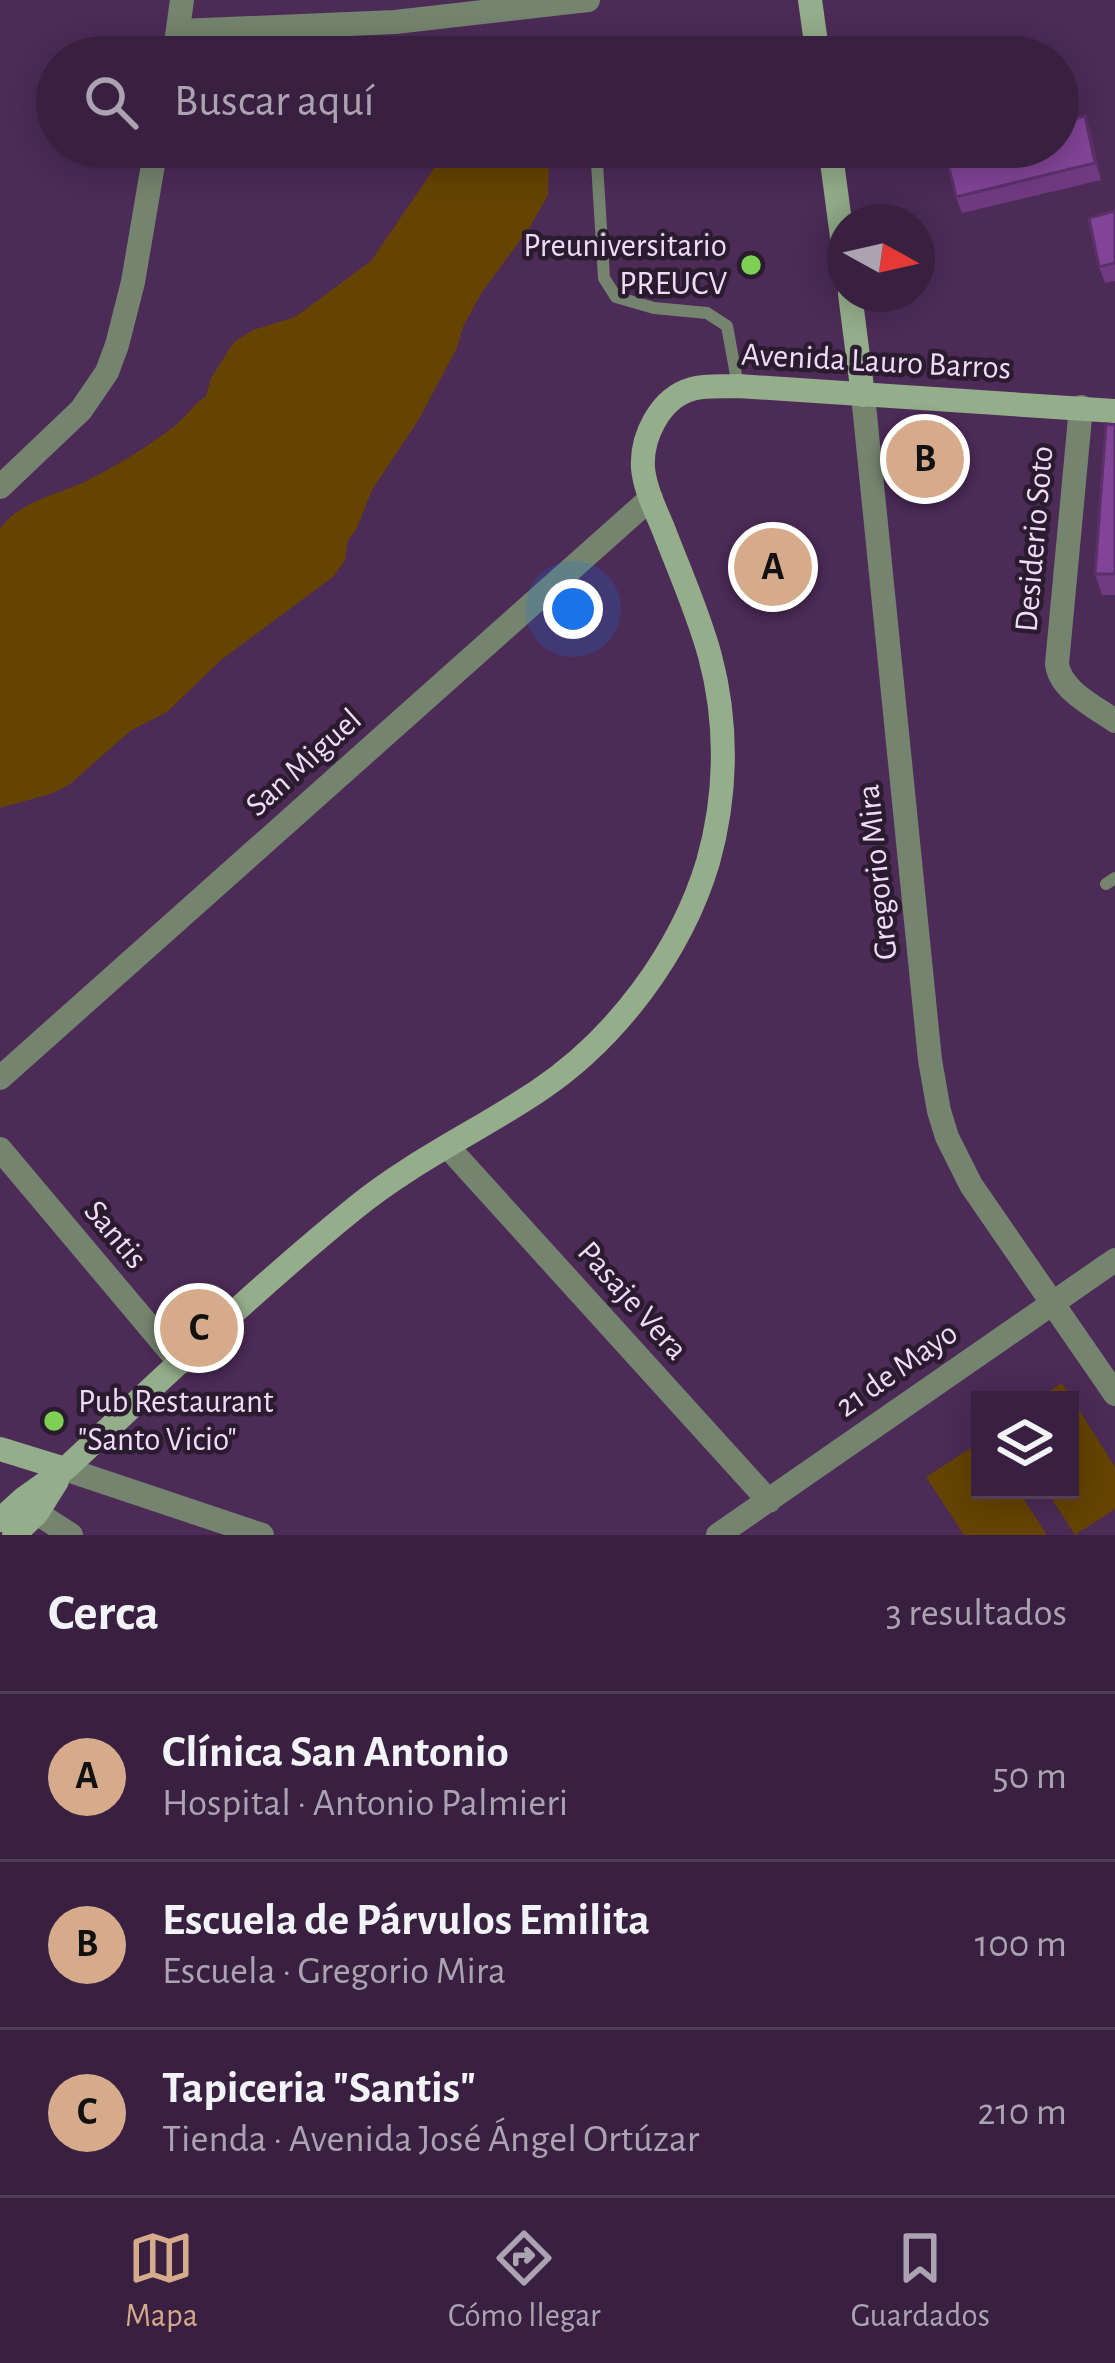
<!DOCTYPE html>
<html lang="es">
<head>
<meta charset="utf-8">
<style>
	:root { --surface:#392041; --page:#402848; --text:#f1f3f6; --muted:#aba3b1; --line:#533e5a; --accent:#d6ab8b }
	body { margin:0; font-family:"Alegreya Sans",sans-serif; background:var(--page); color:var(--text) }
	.controls { position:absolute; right:36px; bottom:36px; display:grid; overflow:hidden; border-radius:0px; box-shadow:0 6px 30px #0003 }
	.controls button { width:108px; height:108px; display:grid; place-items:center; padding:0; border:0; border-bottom:3px solid var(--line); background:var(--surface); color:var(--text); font:60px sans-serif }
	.compass { position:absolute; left:827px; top:204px; width:108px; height:108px; border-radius:50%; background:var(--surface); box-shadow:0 6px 30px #0003; rotate:98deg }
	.you { position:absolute; left:573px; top:609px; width:42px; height:42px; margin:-30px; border:9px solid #fff; border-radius:50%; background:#1a73e8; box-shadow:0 0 0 18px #1a73e833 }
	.badge { display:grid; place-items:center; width:78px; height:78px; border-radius:50%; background:var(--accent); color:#111; font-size:39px; font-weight:700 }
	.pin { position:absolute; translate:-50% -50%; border:6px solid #fff; box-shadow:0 3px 12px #0006 }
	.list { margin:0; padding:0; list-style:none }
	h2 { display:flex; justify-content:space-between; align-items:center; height:156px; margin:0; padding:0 48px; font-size:51px }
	h2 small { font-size:39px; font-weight:400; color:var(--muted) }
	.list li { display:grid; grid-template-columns:78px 1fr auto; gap:36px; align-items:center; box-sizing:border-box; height:168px; padding:0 48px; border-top:3px solid var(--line) }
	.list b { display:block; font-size:45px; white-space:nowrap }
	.list p { margin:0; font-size:39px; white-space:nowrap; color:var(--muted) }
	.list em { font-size:39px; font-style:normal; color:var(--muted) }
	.icon { flex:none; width:66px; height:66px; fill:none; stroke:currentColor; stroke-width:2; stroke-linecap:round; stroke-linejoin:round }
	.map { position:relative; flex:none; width:1115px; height:1535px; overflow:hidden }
	.search { position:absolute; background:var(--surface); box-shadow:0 6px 30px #0003; left:36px; right:36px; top:36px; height:132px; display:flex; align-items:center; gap:30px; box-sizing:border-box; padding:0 42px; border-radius:66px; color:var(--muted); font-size:45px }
	.sheet { height:660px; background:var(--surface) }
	nav { display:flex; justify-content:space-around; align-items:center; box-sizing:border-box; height:168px; border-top:3px solid var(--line); background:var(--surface); font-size:33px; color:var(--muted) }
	nav a { display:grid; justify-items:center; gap:6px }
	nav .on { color:var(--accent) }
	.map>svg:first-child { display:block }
	.green { fill:#654400 }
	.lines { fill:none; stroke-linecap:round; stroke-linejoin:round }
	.lane { stroke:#74846e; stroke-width:12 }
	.street { stroke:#74846e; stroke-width:24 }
	.secondary { stroke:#94ad8a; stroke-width:24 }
	.wall { fill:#703a82 }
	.shaded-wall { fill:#5b306a }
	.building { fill:#824497; stroke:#5b306a; stroke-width:3 }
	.poi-dot { fill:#7cd155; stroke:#2a1b2f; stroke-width:4.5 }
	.labels { text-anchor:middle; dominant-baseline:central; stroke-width:9; stroke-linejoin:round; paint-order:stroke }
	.poi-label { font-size:33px; fill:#eedbf6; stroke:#2a1b2f; text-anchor:end }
	.street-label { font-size:33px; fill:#eedbf6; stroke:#2a1b2f }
</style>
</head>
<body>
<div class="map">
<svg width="1115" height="1535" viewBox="0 0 1115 1535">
	<rect width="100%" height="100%" fill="#4c2b57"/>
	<!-- green -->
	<path class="green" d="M453,147H545L549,155L548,195L530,227L482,292L463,327L457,348L419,419L372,490L356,530L348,540L345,560L334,576L221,660L167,712L130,731L69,785L50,794L0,808V529C17,503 55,495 82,483C113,468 144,449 172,428C185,419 193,404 206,396L211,378L234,342L253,330L295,317L371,261L433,170Z
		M1062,1383L1115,1467V1509L1075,1535L1046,1490H1070V1400H1036Z
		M980,1442V1490H1018L1047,1535H964L926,1477Z"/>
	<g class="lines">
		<!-- lane -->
		<path class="lane" d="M596,147L604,278L616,297L654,308L707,313L727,326L738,386
			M1106,884L1115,878"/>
		<!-- street -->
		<path class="street" d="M180,31L395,22L588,0
			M174,57L182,0
			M863,395L930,1060L939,1111L947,1137L971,1185L1115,1394
			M1081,407L1057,664C1060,690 1095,707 1115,721
			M0,487L81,410L107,372L117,345L133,282L156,147
			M0,1078L651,498
			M447,1146L769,1501
			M0,1149L180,1363
			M65,1469L262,1535
			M25,1500L37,1513L71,1535
			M718,1535L1115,1260"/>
		<!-- secondary -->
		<path class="secondary" d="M810,0L818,57
			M830,147L845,259
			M850,294L863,395
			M0,1449L65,1469
			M0,1520L23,1499L65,1469C160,1381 254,1290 355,1208C411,1162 478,1131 538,1091C616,1039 681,952 708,862C727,795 728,723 710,656C698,612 679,570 663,528C655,509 645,489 643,468C641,437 660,398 692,389C706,385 724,387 738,386L1115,411
			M14,1535L37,1513L57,1481"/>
	</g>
	<!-- wall -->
	<path class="wall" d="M1085,116L1091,133L1101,180L962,213L956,197Z
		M849,147H900L852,155Z
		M1115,211V281L1105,283L1099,267Z
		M1115,425V595H1102L1095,574Z"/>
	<!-- shaded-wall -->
	<path class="shaded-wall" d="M1085,116L1091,133L1101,180L1095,163Z"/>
	<!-- building -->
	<path class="building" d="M946,47L948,57H886Z
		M1085,116L1095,163L956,197L945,150L957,147H1058V123Z
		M1115,211V263L1099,267L1089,218Z
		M1106,424L1115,425V574H1095Z"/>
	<!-- markers -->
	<g class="poi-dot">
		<circle cx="751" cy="265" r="12"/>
		<circle cx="54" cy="1421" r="12"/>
	</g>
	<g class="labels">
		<!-- poi labels -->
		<g class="poi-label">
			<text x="727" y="246">Preuniversitario<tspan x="727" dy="38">PREUCV</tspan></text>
			<text x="78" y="1402" text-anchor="start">Pub Restaurant<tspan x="78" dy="38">"Santo Vicio"</tspan></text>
		</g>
		<!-- street labels -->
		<g class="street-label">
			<text transform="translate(876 362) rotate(3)">Avenida Lauro Barros</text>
			<text transform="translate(1035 539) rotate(-85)">Desiderio Soto</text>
			<text transform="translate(304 763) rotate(-42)">San Miguel</text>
			<text transform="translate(878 872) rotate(-96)">Gregorio Mira</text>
			<text transform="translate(115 1235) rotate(50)">Santis</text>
			<text transform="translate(632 1301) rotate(48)">Pasaje Vera</text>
			<text transform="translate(897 1370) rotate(-35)">21 de Mayo</text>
		</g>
	</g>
</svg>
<div class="controls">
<button><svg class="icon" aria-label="layers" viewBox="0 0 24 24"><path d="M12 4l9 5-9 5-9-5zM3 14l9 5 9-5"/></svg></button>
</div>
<svg class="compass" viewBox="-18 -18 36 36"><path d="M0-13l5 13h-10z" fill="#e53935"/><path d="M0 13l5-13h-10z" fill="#aba3b1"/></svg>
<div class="you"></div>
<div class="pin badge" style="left:773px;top:567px">A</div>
<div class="pin badge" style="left:925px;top:459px">B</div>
<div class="pin badge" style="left:199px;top:1328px">C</div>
<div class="search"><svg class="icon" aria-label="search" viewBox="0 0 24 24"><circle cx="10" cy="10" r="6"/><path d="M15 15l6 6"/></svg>Buscar aquí</div>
</div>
<section class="sheet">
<h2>Cerca<small>3 resultados</small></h2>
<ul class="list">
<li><span class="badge">A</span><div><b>Clínica San Antonio</b><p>Hospital · Antonio Palmieri</p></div><em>50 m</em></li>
<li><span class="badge">B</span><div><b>Escuela de Párvulos Emilita</b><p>Escuela · Gregorio Mira</p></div><em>100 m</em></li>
<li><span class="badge">C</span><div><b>Tapiceria &quot;Santis&quot;</b><p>Tienda · Avenida José Ángel Ortúzar</p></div><em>210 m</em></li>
</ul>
</section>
<nav>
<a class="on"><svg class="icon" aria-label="map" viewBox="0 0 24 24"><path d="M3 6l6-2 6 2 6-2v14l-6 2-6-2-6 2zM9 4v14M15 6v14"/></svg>Mapa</a>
<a><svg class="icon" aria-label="directions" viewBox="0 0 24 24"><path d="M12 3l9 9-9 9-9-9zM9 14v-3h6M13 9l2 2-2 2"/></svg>Cómo llegar</a>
<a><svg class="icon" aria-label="saved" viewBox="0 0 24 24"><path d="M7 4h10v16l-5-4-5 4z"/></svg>Guardados</a>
</nav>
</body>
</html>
